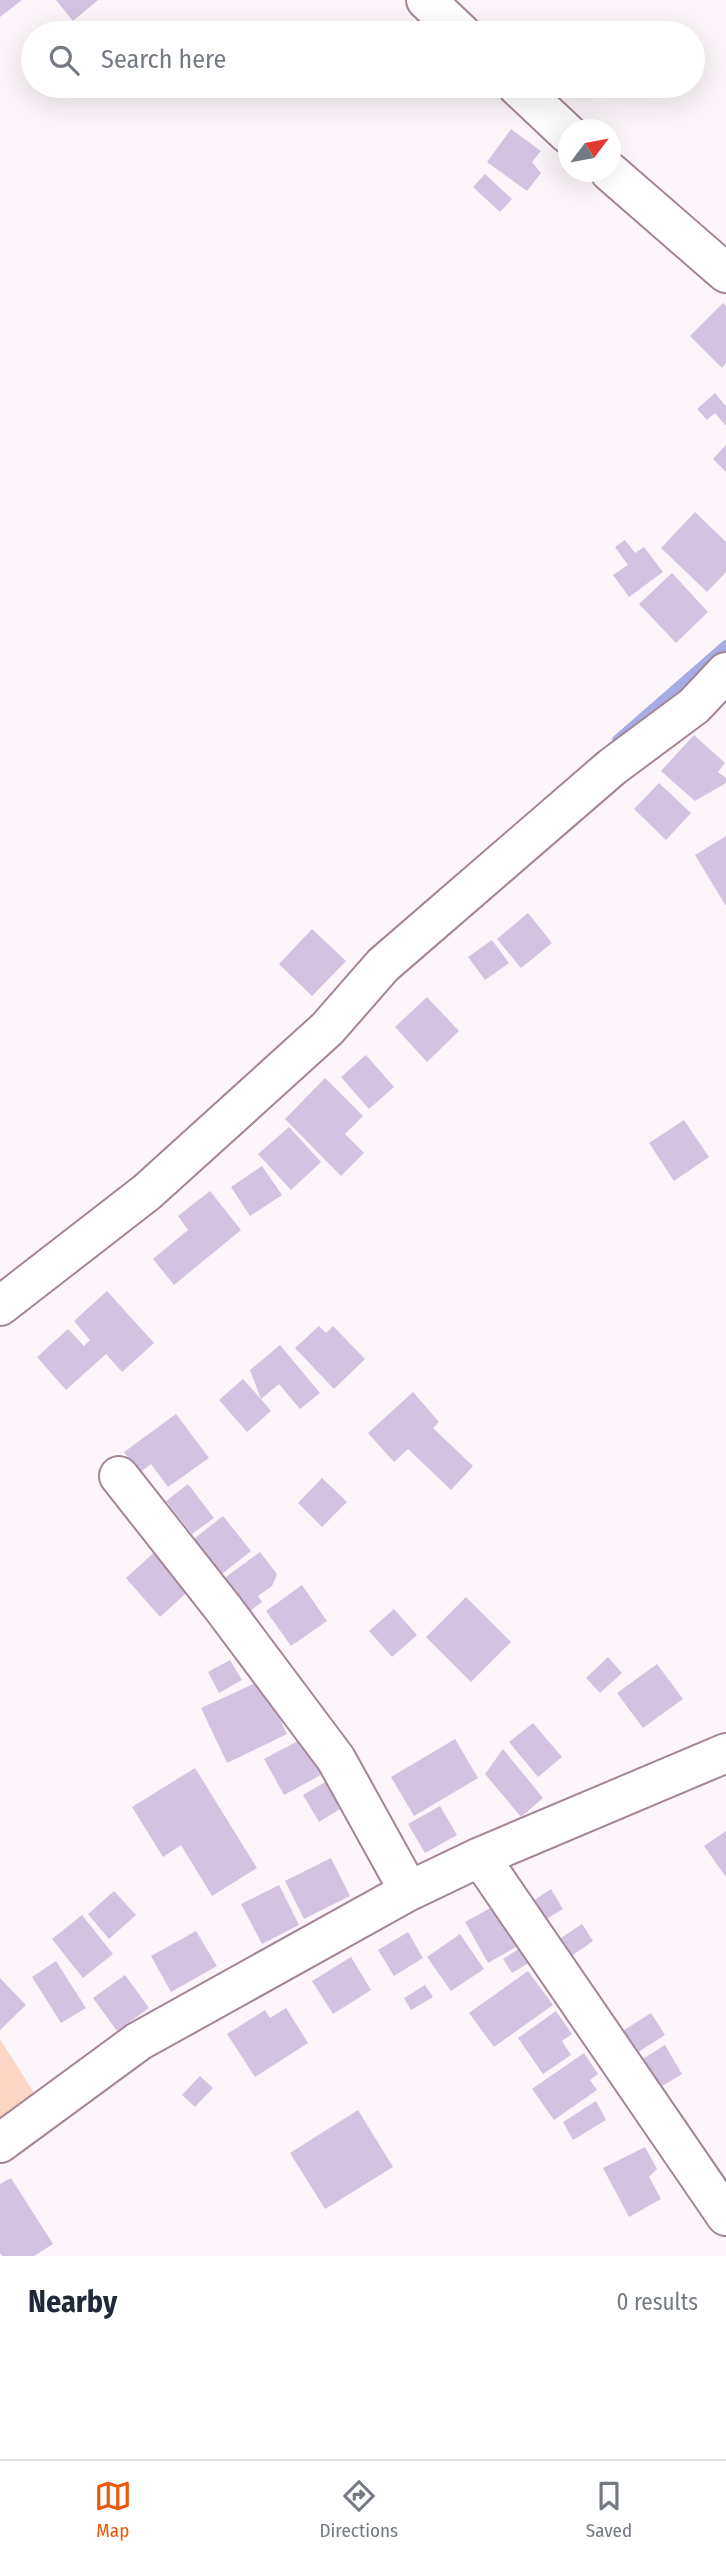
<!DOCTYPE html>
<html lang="en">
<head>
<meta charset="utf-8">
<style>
	:root { --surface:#fff; --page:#f2f2f3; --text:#1f2937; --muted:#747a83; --line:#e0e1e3; --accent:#ea580c }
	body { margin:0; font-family:"Fira Sans Condensed",sans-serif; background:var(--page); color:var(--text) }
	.compass { position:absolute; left:558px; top:119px; width:63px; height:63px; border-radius:50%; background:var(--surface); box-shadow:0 7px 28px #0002; rotate:58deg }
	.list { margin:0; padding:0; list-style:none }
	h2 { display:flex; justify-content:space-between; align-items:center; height:91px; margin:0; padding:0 28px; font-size:30px }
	h2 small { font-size:23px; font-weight:400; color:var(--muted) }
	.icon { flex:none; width:38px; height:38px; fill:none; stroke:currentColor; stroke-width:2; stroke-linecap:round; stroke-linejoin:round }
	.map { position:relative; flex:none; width:726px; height:2256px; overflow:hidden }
	.search { position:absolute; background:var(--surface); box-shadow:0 7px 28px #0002; left:21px; right:21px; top:21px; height:77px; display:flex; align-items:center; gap:18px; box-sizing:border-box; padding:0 24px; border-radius:38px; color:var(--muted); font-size:26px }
	.sheet { height:203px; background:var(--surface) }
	nav { display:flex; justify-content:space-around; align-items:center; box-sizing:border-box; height:98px; border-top:2px solid var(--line); background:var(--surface); font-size:19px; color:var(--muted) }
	nav a { display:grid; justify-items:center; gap:4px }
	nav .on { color:var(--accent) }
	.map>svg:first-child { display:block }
	.green { fill:#fcd5c4 }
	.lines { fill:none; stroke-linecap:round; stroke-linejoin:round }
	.stream { stroke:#a7ace4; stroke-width:10 }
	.building { fill:#d4c3e0 }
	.minor-casing { stroke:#a48597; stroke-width:42 }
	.minor { stroke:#fff; stroke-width:38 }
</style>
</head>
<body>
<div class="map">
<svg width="726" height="2256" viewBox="0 0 726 2256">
	<rect width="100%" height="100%" fill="#fcf5f9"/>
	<!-- green -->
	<path class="green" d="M0,2039L44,2109L0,2143Z"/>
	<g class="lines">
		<!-- stream -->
		<path class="stream" d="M617,740L726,645"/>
	</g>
	<!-- building -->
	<path class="building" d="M0,0H22L0,17Z
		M56,0H98L73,21Z
		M511,129L541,151L532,162L541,173L527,191L487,162Z
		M485,174L512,199L500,212L473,187Z
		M723,303L726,306V363L722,368L690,336Z
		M715,393L726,406V426L715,413L707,420L697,409Z
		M726,445V472L713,459Z
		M695,512L726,542V572L707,592L661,548Z
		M625,540L635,553L644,547L663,572L629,597L613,575L628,565L615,547Z
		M672,573L708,612L676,643L639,604Z
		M694,735L725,763L718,772L726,778V783L695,801L661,771Z
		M659,783L691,813L666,840L634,809Z
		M726,836V906L695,855Z
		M528,913L552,943L521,968L497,939Z
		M312,929L346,961L312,996L279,964Z
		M492,940L509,963L485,980L468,957Z
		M427,997L459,1031L427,1062L395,1027Z
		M366,1055L394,1087L369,1109L341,1077Z
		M325,1078L363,1116L345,1134L364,1153L341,1176L285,1119Z
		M684,1120L709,1157L674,1181L649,1143Z
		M289,1127L321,1162L291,1190L258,1154Z
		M262,1166L282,1195L250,1216L231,1187Z
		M210,1191L241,1230L174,1285L153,1259L188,1230L178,1216Z
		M107,1291L154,1343L122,1372L106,1354L66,1390L37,1357L68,1329L84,1346L90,1340L74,1321Z
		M319,1326L326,1333L333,1326L365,1359L334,1389L295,1348Z
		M280,1345L320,1393L300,1409L279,1384L261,1399L271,1411L247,1432L219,1400L243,1379L261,1399L250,1370Z
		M413,1392L439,1422L433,1428L473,1466L451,1490L408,1449L394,1462L368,1433Z
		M176,1414L209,1458L168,1487L151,1464L139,1473L124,1452Z
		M322,1478L347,1502L322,1527L298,1503Z
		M188,1484L214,1518L192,1534L166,1501Z
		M223,1516L251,1551L218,1577L190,1542Z
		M161,1546L195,1585L160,1617L126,1578Z
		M260,1552L277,1574L272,1586L258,1596L262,1602L245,1615L219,1582Z
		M302,1585L327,1621L291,1646L266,1611Z
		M466,1597L511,1642L471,1682L426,1637Z
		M394,1609L417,1635L392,1657L369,1631Z
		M608,1657L622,1673L600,1693L586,1678Z
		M230,1660L242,1680L219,1693L208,1672Z
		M657,1664L683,1699L643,1728L617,1693Z
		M262,1680L287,1734L227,1763L201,1708Z
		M533,1723L562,1757L538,1777L509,1742Z
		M309,1735L328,1771L284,1795L264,1759Z
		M455,1739L478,1778L414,1816L391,1777Z
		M503,1749L543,1798L521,1817L485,1774Z
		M195,1768L257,1868L212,1896L181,1845L163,1857L132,1807Z
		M332,1778L348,1804L319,1822L303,1795Z
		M440,1806L457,1835L425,1853L408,1824Z
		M726,1831V1877L704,1846Z
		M331,1858L350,1896L304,1919L285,1881Z
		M279,1885L299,1925L262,1944L241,1904Z
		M551,1889L563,1909L545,1920L533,1901Z
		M114,1891L136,1915L109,1939L88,1914Z
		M501,1902L523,1943L488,1963L465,1922Z
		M82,1915L113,1954L83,1978L52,1939Z
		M582,1924L593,1941L570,1957L558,1940Z
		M196,1931L217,1966L171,1992L151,1956Z
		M408,1932L423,1958L394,1976L378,1950Z
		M460,1934L484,1969L451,1991L427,1957Z
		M523,1946L532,1961L512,1973L503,1959Z
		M351,1957L371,1990L333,2014L312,1981Z
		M56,1961L86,2008L61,2023L32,1977Z
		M528,1971L553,2005L494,2047L469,2013Z
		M125,1975L149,2008L117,2031L93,1998Z
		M0,1978L26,2005L0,2030Z
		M425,1985L433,1997L411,2010L404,1998Z
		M286,2008L308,2043L255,2077L227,2034L265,2010L270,2018Z
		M556,2011L572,2034L562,2041L571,2055L543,2074L518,2038Z
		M651,2013L665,2035L632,2056L618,2034Z
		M665,2045L682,2074L659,2088L641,2060Z
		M584,2053L598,2074L590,2080L597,2090L554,2120L532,2089Z
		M200,2076L213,2088L195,2107L182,2095Z
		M596,2101L606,2120L573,2140L563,2122Z
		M358,2110L393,2167L325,2209L290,2153Z
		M645,2147L657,2169L649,2177L661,2199L629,2217L603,2168Z
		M11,2178L53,2244L34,2256H2L0,2253V2184Z"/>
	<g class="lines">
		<!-- minor casing -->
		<g class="minor-casing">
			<path id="minor" d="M426,0L461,33
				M517,86L568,134
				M610,172L726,273
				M0,1306L147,1192L327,1029L383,965L612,767L694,706L726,672
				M119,1476L223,1608L336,1759L409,1891
				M480,1857L726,2216
				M0,2143L139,2041L409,1891L480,1857L726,1753"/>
		</g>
		<!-- minor -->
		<use href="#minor" class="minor"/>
	</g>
</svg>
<svg class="compass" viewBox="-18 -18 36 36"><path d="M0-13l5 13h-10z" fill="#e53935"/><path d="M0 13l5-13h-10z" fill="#747a83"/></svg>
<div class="search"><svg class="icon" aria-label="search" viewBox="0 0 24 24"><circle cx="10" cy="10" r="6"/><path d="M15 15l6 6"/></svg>Search here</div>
</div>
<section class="sheet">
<h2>Nearby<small>0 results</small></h2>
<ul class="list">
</ul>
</section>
<nav>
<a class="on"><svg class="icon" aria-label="map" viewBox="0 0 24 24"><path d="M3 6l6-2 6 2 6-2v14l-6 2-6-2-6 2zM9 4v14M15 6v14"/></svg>Map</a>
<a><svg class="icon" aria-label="directions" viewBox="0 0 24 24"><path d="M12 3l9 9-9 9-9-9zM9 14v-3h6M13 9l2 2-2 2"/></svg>Directions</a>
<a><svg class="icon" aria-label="saved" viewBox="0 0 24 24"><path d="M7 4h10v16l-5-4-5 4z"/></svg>Saved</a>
</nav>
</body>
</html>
